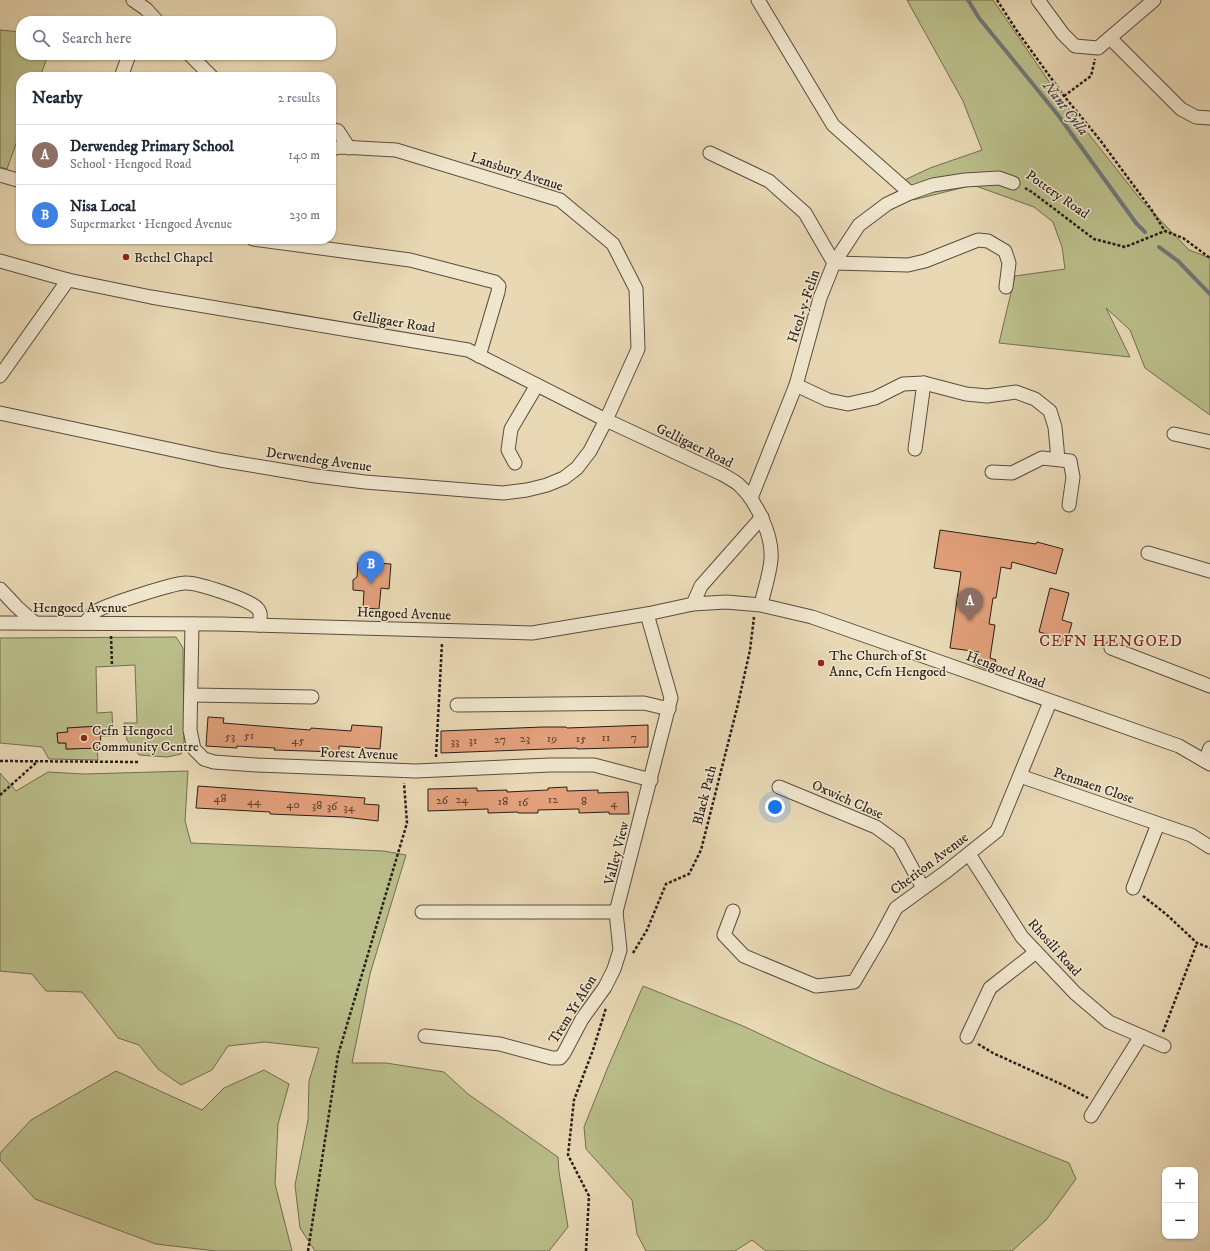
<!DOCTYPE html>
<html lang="en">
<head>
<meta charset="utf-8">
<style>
	:root { --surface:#fff; --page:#f2f2f3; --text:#1f2937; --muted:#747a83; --line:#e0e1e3; --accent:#8f2418 }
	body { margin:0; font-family:"IM FELL DW Pica",serif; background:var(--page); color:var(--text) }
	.controls { position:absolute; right:12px; bottom:12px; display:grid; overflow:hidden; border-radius:8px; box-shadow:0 1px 3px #0004 }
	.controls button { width:36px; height:36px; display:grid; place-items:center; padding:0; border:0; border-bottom:1px solid var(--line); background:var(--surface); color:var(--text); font:20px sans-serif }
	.you { position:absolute; left:775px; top:807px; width:14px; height:14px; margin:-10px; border:3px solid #fff; border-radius:50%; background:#1a73e8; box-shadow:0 0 0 6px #1a73e833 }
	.badge { display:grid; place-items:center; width:26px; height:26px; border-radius:50%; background:var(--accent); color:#fff; font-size:13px; font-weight:700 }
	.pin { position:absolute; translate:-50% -33px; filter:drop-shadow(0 1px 2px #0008) }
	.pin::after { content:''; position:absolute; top:21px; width:14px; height:12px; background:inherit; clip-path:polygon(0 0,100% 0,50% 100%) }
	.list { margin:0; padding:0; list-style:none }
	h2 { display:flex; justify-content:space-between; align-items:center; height:52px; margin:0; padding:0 16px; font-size:17px }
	h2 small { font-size:13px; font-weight:400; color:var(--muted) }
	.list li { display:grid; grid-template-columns:26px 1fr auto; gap:12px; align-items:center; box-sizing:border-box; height:60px; padding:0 16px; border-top:1px solid var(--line) }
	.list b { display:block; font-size:15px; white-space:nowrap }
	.list p { margin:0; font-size:13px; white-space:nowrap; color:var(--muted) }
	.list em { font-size:13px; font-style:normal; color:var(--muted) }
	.icon { flex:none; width:22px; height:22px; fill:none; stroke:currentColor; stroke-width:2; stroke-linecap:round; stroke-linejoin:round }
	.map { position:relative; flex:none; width:1210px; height:1251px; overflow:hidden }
	.search { position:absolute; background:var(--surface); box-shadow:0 1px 3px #0004; left:16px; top:16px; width:320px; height:44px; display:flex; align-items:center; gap:10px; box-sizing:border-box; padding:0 14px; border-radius:16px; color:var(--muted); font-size:15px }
	.panel { position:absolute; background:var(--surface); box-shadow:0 1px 3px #0004; left:16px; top:72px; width:320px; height:172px; border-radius:16px }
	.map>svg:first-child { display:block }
	.green { fill:#babe8a; stroke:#726e51 }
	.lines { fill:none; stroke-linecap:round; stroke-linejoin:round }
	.stream { stroke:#6f7979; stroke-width:4 }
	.building { fill:#e2a07b; stroke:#291e18 }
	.minor-casing { stroke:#594c3f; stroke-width:15 }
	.path { stroke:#291e18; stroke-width:2.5; stroke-dasharray:3 2; stroke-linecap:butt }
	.minor { stroke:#f0e6ce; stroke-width:13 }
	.poi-dot { fill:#8f2418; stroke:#f0e6ce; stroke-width:1.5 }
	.labels { text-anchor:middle; stroke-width:3; stroke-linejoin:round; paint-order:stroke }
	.number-label { font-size:12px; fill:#573e31 }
	.street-label { font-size:14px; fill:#291e18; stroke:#f0e6ce }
	.poi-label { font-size:14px; fill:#291e18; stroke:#f0e6ce; text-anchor:start }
	.water-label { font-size:15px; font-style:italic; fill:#4c4c48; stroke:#f0e6ce }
	.quarter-label { font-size:16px; letter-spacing:1px; fill:#7a1f14; stroke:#f0e6ce }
</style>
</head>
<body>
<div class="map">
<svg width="1210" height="1251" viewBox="0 0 1210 1251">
	<rect width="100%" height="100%" fill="#e8d8b4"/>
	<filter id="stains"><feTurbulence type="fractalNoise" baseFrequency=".005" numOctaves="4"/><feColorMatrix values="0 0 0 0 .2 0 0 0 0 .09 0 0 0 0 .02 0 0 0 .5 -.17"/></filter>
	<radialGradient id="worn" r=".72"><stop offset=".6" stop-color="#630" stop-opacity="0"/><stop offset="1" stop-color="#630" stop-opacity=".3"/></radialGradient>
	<g class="green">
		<path d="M907 0H993L1061 99 1141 200 1189 250 1210 258V415L1145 368 1130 330 1106 308 1130 357 999 343 1015 276 1065 269 1062 247 1053 222 1034 207 973 185 913 200 894 185 930 168 982 150 963 101Z"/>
		<path d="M0 30 21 32V55H48L40 77H21V130L7 169 0 167Z"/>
		<path d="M176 637 183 648 184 746 181 754 167 757 139 755 127 740 124 723H137L135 665 96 667 97 713 112 712 113 736H100V726L68 728V732L57 733 58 743H66V749L97 748 98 760 49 759 42 747 0 743V638Z"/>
		<path d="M188 771 185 821 191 843 384 851 406 855 370 974 352 1063H386L444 1072 468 1094 558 1157 559 1172 568 1227 549 1251H315L300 1228 295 1185 308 1120 309 1081 319 1048 265 1042 228 1046 212 1070 181 1085 158 1069 139 1045 118 1038 82 992 46 991 32 974 0 971V773L16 791 48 772 84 774Z"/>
		<path d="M643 986 743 1026 818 1061 885 1090 1069 1163 1076 1179 1046 1220 1012 1251H766L752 1240 735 1251H646L637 1234 632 1200 586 1149 584 1127 608 1067Z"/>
		<path d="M264 1070 289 1084 278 1124 275 1184 292 1251H216L156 1244 35 1199 0 1160V1153L31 1120 116 1071 202 1110 224 1088Z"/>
	</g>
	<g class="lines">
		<g class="stream">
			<path d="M968 0 979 18 1058 115 1136 223 1145 232"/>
			<path d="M1159 247 1178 261 1210 294"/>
		</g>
	</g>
	<g class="building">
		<path d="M940 530 1036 544 1037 542 1063 549 1056 574 1012 562 1011 569 1001 567 996 598H993L989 624 995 625 990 658 996 660 991 671 974 664 979 652 950 648 961 572 934 568Z"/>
		<path d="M358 562 391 564 389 589 381 588 379 609 363 608 364 591 353 590V580L357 577Z"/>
		<path d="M1050 588 1069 593 1062 620 1072 623 1065 646 1053 643 1055 636 1039 632Z"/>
		<path d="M208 717 224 718 223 723 310 730 311 728 351 731 352 725 382 727 380 749 339 746V752L274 750 275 748 237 746V748L206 746Z"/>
		<path d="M648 725V747L577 749V748L548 749 441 753V731L543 727H566L567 728Z"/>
		<path d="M100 726 101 748 66 749V743H58L57 733 68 732 67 728Z"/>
		<path d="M198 786 365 798 364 804 379 805 378 821 344 817 270 814V812L196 808Z"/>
		<path d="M567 787V791L598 790V793L628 792 629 814H609V812L579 813V809L538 810V813H518V812L488 813V809L428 811V789L477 788V791L507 790V792L548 790V788Z"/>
	</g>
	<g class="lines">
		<defs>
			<g id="minor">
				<path d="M133 0 146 9 157 21"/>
				<path d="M758 0 833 125 910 193"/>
				<path d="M1038 0 1063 34 1075 46 1098 48 1154 0"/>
				<path d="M1110 38 1181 109 1196 117 1210 118"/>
				<path d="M190 55 212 77"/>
				<path d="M121 77 129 55"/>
				<path d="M331 129 338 131 349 148"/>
				<path d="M710 153 769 181 805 213 834 263 820 298 796 385 751 498"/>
				<path d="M0 175 21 181"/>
				<path d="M253 239 410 260 495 282 499 286 498 292 479 356"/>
				<path d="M0 261 68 280 151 297 468 350 606 420 722 474C727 477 733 480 738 484 756 500 773 535 771 559 770 574 764 590 761 605"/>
				<path d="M834 263 908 265 925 261 978 240 988 241 1005 251 1009 263 1006 287"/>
				<path d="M834 263 859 225 887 204 910 193 933 185 965 180 999 178 1013 183"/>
				<path d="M0 376 68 280"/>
				<path d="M796 385 828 400 848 404 875 398 903 384 924 383 966 394 987 396 1016 392 1035 399 1050 411 1055 427 1058 459"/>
				<path d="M0 413 220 460 316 476 365 482 503 493 527 490 547 485 564 478 577 468 590 451 606 420 638 349 636 289 613 244 560 200 396 150 341 147 331 149"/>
				<path d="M1174 434 1210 442"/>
				<path d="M915 449 924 383"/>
				<path d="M515 463 508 450 511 429 537 385"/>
				<path d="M992 472 1012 473 1042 458 1070 461 1073 477 1069 505"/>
				<path d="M1148 553 1210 571"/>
				<path d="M0 589 17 607 35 623"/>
				<path d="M693 604 726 602 761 605 812 617 1179 746 1210 764"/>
				<path d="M0 623 220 624 532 633 647 614 693 604 701 586 762 517"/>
				<path d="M85 623C88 620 91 614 95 612 104 605 175 583 185 583 197 582 250 600 257 608 262 613 260 618 259 625"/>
				<path d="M192 624 190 730 194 749 204 759 214 762 257 765 416 771 550 765H594L651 780"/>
				<path d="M1111 648 1210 686"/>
				<path d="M191 695 312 697"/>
				<path d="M457 705 644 703 669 709"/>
				<path d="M1205 761 1210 748"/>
				<path d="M1020 776 1191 835 1210 847"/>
				<path d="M779 787 876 827 899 844 923 888"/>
				<path d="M969 854 1022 937 1075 993 1109 1022 1164 1046"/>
				<path d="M1133 888 1158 824"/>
				<path d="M733 911 724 935 744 956 816 986 854 982 880 938 896 908 947 871 997 831 1050 702"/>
				<path d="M422 912H616L671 698 647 614"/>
				<path d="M425 1036 500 1044 552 1058H560L564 1053 582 1019 605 987 614 969 620 950 616 912"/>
				<path d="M967 1037 990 988 1036 952"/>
				<path d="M1091 1116 1141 1036"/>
			</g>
		</defs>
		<use href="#minor" class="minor-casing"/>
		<g class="path">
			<path d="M997 0 1017 31 1064 96 1100 140 1151 209 1165 231"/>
			<path d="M1064 96 1091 76 1095 59"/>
			<path d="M1025 188 1032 192 1094 239 1125 247 1165 231 1183 238 1210 258"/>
			<path d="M111 636 112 666"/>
			<path d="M436 757 442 643"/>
			<path d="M0 761 138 762"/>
			<path d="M0 795 38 761"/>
			<path d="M1143 896 1166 914 1197 943 1210 948"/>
			<path d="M633 953 647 930 666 884 689 874 701 850 738 704 750 650 754 617"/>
			<path d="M1163 1032 1197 943"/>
			<path d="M978 1044 993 1053 1063 1085 1088 1098"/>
			<path d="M308 1251 338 1055 407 823 404 783"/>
			<path d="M586 1251 589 1196 568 1155 574 1100 593 1050 606 1008"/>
		</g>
		<use href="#minor" class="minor"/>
	</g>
	<g class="poi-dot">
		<circle cx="126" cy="257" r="4"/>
		<circle cx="821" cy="663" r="4"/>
		<circle cx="84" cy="738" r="4"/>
	</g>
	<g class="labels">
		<g class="number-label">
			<text x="249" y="739">51</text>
			<text x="230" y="740">53</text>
			<text x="606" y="741">11</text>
			<text x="634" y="741">7</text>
			<text x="525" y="742">23</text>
			<text x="552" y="742">19</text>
			<text x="581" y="742">15</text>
			<text x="500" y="743">27</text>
			<text x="298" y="744">45</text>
			<text x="473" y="744">31</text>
			<text x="455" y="745">33</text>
			<text x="220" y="802">48</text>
			<text x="462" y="803">24</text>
			<text x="553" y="803">12</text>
			<text x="442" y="804">26</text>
			<text x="254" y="805">44</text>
			<text x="503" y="805">18</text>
			<text x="584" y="805">8</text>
			<text x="523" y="806">16</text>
			<text x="614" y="807">4</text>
			<text x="293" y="808">40</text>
			<text x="317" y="809">38</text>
			<text x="332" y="810">36</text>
			<text x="349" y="811">34</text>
		</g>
		<g class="street-label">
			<text transform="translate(517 171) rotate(18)" y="5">Lansbury Avenue</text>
			<text transform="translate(1058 194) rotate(35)" y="5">Pottery Road</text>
			<text transform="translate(803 306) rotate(-72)" y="5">Heol-y-Felin</text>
			<text transform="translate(394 321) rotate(9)" y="5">Gelligaer Road</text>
			<text transform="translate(695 445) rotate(26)" y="5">Gelligaer Road</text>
			<text transform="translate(319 459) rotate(8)" y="5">Derwendeg Avenue</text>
			<text x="80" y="612">Hengoed Avenue</text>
			<text transform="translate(404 613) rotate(2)" y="5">Hengoed Avenue</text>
			<text transform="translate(1006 669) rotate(20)" y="5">Hengoed Road</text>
			<text transform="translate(359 753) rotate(2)" y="5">Forest Avenue</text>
			<text transform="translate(1094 785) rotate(19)" y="5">Penmaen Close</text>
			<text transform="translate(704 795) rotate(-76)" y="5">Black Path</text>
			<text transform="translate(848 799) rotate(24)" y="5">Oxwich Close</text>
			<text transform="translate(616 853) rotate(-76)" y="5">Valley View</text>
			<text transform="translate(929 863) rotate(-37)" y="5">Cheriton Avenue</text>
			<text transform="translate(1055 947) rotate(48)" y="5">Rhosili Road</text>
			<text transform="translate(572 1009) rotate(-58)" y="5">Trem Yr Afon</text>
		</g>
		<g class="poi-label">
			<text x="134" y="262">Bethel Chapel</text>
			<text x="829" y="660">The Church of St<tspan x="829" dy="16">Anne, Cefn Hengoed</tspan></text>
			<text x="92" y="735">Cefn Hengoed<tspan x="92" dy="16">Community Centre</tspan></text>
		</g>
		<g class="water-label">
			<text transform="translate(1066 108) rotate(52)" y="5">Nant Cylla</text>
		</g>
		<g class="quarter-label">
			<text x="1111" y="646">CEFN HENGOED</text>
		</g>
	</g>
	<rect width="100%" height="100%" filter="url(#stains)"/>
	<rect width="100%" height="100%" fill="url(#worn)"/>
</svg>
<div class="controls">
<button>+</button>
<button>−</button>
</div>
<div class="you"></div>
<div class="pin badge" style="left:970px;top:621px;background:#8d6e63">A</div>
<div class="pin badge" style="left:371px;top:584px;background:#3f7fe0">B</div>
<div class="search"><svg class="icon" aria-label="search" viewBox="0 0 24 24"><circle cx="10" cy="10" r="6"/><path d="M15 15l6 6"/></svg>Search here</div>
<section class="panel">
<h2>Nearby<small>2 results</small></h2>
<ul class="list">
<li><span class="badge" style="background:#8d6e63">A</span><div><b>Derwendeg Primary School</b><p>School · Hengoed Road</p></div><em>140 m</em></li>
<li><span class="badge" style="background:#3f7fe0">B</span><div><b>Nisa Local</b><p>Supermarket · Hengoed Avenue</p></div><em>230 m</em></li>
</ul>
</section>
</div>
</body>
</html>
